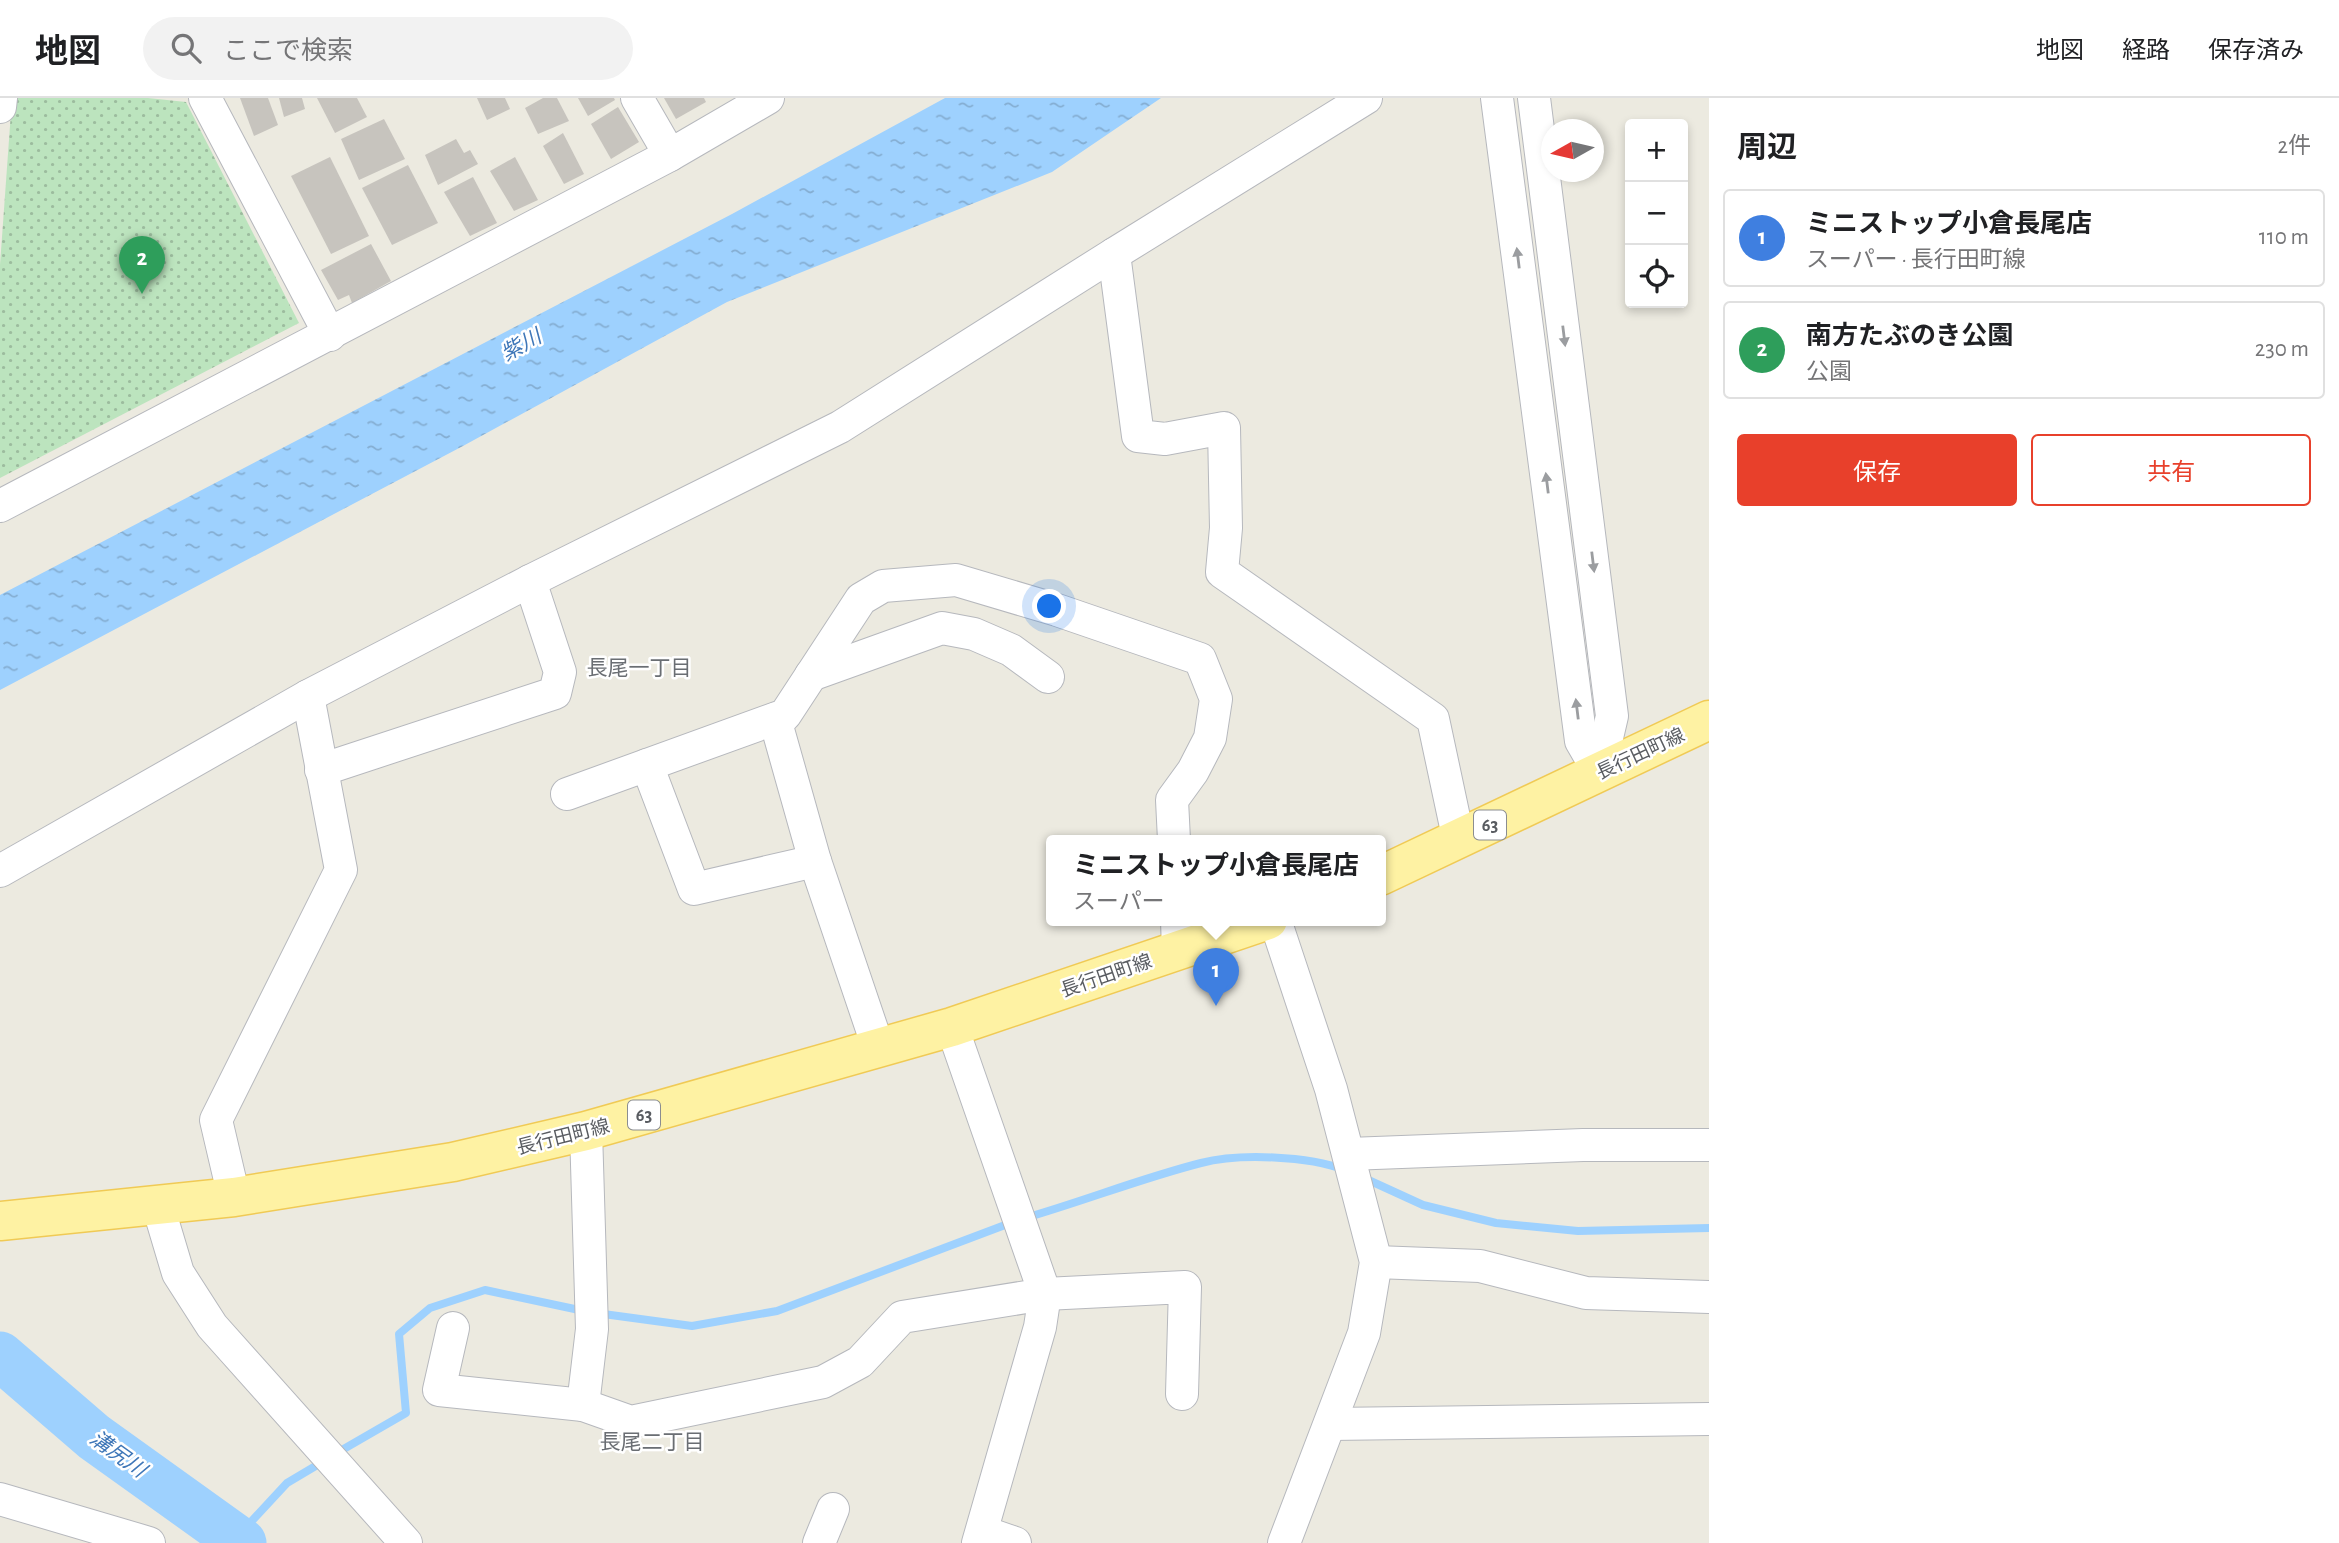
<!DOCTYPE html>
<html lang="ja">
<head>
<meta charset="utf-8">
<style>
	:root { --surface:#fff; --page:#f2f2f2; --text:#202124; --muted:#757577; --line:#e0e0e0; --accent:#e8402b }
	body { margin:0; font-family:"Alegreya Sans","Noto Sans JP",sans-serif; background:var(--page); color:var(--text) }
	.controls { position:absolute; right:21px; top:21px; display:grid; overflow:hidden; border-radius:7px; box-shadow:0 4px 10px #0003 }
	.controls button { width:63px; height:63px; display:grid; place-items:center; padding:0; border:0; border-bottom:2px solid var(--line); background:var(--surface); color:var(--text); font:35px sans-serif }
	.compass { position:absolute; left:1541px; top:21px; width:63px; height:63px; border-radius:50%; background:var(--surface); box-shadow:0 4px 10px #0003; rotate:262deg }
	.you { position:absolute; left:1050px; top:509px; width:24px; height:24px; margin:-18px; border:5px solid #fff; border-radius:50%; background:#1a73e8; box-shadow:0 0 0 10px #1a73e833 }
	.badge { display:grid; place-items:center; width:46px; height:46px; border-radius:50%; background:var(--accent); color:#fff; font-size:23px; font-weight:700 }
	.pin { position:absolute; translate:-50% -58px; filter:drop-shadow(0 2px 4px #0008) }
	.pin::after { content:''; position:absolute; top:37px; width:24px; height:21px; background:inherit; clip-path:polygon(0 0,100% 0,50% 100%) }
	.popup { position:absolute; left:1046px; top:737px; width:340px; height:91px; box-sizing:border-box; display:grid; place-content:center; border-radius:7px; background:var(--surface); filter:drop-shadow(0 2px 5px #0005); font-size:23px; white-space:nowrap; color:var(--muted) }
	.popup b { font-size:26px; color:var(--text) }
	.popup::after { content:''; position:absolute; left:50%; top:100%; margin-left:-14px; border:14px solid transparent; border-top-color:var(--surface) }
	.list { margin:0; padding:0; list-style:none }
	h2 { display:flex; justify-content:space-between; align-items:center; height:91px; margin:0; padding:0 28px; font-size:30px }
	h2 small { font-size:23px; font-weight:400; color:var(--muted) }
	.list li { display:grid; grid-template-columns:46px 1fr auto; gap:21px; align-items:center; box-sizing:border-box; height:98px; margin:0 14px 14px; padding:0 14px; border:2px solid var(--line); border-radius:7px }
	.list b { display:block; font-size:26px; white-space:nowrap }
	.list p { margin:0; font-size:23px; white-space:nowrap; color:var(--muted) }
	.list em { font-size:23px; font-style:normal; color:var(--muted) }
	.actions { display:flex; gap:14px; padding:21px 28px }
	.actions a { flex:1; padding:16px 0; border:2px solid var(--accent); border-radius:7px; text-align:center; font-size:24px; color:var(--accent) }
	.actions .main { background:var(--accent); color:#fff }
	.icon { flex:none; width:38px; height:38px; fill:none; stroke:currentColor; stroke-width:2; stroke-linecap:round; stroke-linejoin:round }
	.map { position:relative; flex:none; width:1709px; height:1445px; overflow:hidden }
	header { display:flex; align-items:center; gap:42px; box-sizing:border-box; height:98px; padding:0 35px; background:var(--surface); border-bottom:2px solid var(--line) }
	header strong { font-size:33px }
	nav { display:flex; gap:38px; margin-inline-start:auto; font-size:24px }
	.search { width:490px; height:63px; background:var(--page); display:flex; align-items:center; gap:18px; box-sizing:border-box; padding:0 24px; border-radius:38px; color:var(--muted); font-size:26px }
	main { display:flex }
	aside { flex:1; background:var(--surface) }
	.map>svg:first-child { display:block }
	.park { fill:url(#park-dots) }
	.water { fill:url(#water-ripples) }
	.lines { fill:none; stroke-linecap:round; stroke-linejoin:round }
	.stream { stroke:#9ed1fe; stroke-width:8 }
	.river { stroke:#9ed1fe; stroke-width:49 }
	.building { fill:#c7c4be }
	.minor-casing { stroke:#b6b8bd; stroke-width:34 }
	.major-casing { stroke:#f0ca55; stroke-width:41 }
	.minor { stroke:#fff; stroke-width:32 }
	.major { stroke:#fef2a3; stroke-width:38 }
	.oneway { fill:#9b9da0 }
	.labels { text-anchor:middle; stroke-width:5; stroke-linejoin:round; paint-order:stroke }
	.shield { fill:#fff; stroke:#8b8d90; stroke-width:2 }
	.shield-label { font-size:18px; font-weight:bold; fill:#595c61 }
	.street-label { font-size:19px; fill:#595c61; stroke:#fff }
	.water-label { font-size:21px; font-style:italic; fill:#3f77b8; stroke:#fff }
	.neighbourhood-label { font-size:21px; fill:#6a6e73; stroke:#fff }
</style>
</head>
<body>
<header>
<strong>地図</strong>
<div class="search"><svg class="icon" aria-label="search" viewBox="0 0 24 24"><circle cx="10" cy="10" r="6"/><path d="M15 15l6 6"/></svg>ここで検索</div>
<nav><a>地図</a><a>経路</a><a>保存済み</a></nav>
</header>
<main>
<div class="map">
<svg width="1709" height="1445" viewBox="0 0 1709 1445">
	<defs>
		<pattern id="park-dots" width="8" height="8" patternUnits="userSpaceOnUse" patternTransform="scale(1.75)"><rect width="8" height="8" fill="#bce4be"/><path d="M2 2h.1M6 6h.1" fill="none" stroke="#9cbc9e" stroke-width="1.8" stroke-linecap="round"/></pattern>
		<pattern id="water-ripples" width="26" height="14" patternUnits="userSpaceOnUse" patternTransform="scale(1.75)"><rect width="26" height="14" fill="#9ed1fe"/><path d="M2 4q2-2 4 0t4 0M15 11q2-2 4 0t4 0" fill="none" stroke="#84add1"/></pattern>
	</defs>
	<rect width="100%" height="100%" fill="#eceae0"/>
	<path class="park" d="M12 0H148L186 4 299 225 0 380V167Z"/>
	<path class="water" d="M945 0H1161L1052 74 727 204 463 348 0 592V497L732 116Z"/>
	<g class="lines">
		<g class="stream">
			<path d="M1364 1080 1423 1107 1496 1125 1578 1133 1709 1130"/>
			<path d="M1025 1120C1084 1103 1142 1080 1201 1065 1239 1055 1309 1058 1345 1072"/>
			<path d="M596 1215 692 1228 777 1213 1013 1124"/>
			<path d="M335 1356 406 1315 399 1236 430 1210 485 1192 584 1213"/>
			<path d="M236 1440 287 1385 324 1363"/>
		</g>
		<path class="river" d="M0 1258 94 1339 242 1445"/>
	</g>
	<g class="building">
		<path d="M240 0H268L278 27 254 38Z"/>
		<path d="M279 0H302L305 11 284 19Z"/>
		<path d="M317 0H357L367 19 335 35Z"/>
		<path d="M477 0H505L510 11 487 22Z"/>
		<path d="M543 0H557L569 23 538 36 525 10Z"/>
		<path d="M578 0H614L615 2 588 18Z"/>
		<path d="M664 0H704L706 4 676 21Z"/>
		<path d="M618 9 639 44 611 61 591 26Z"/>
		<path d="M384 21 405 61 359 82 341 41Z"/>
		<path d="M563 35 584 76 564 86 543 48Z"/>
		<path d="M456 41 464 55 470 52 478 66 438 87 425 57Z"/>
		<path d="M330 59 369 138 331 156 291 78Z"/>
		<path d="M515 59 538 102 514 113 490 73Z"/>
		<path d="M408 67 438 125 392 147 362 90Z"/>
		<path d="M473 79 497 125 470 138 444 94Z"/>
		<path d="M371 146 391 183 352 205 349 197 338 202 321 172Z"/>
	</g>
	<g class="lines">
		<defs>
			<g id="minor">
				<path d="M205 0 330 237"/>
				<path d="M637 0 670 57"/>
				<path d="M1366 0 1114 156 1138 338 1165 341 1224 330 1226 430 1222 474 1433 621 1459 743"/>
				<path d="M1497 0 1581 643 1599 674"/>
				<path d="M1534 0 1612 618 1599 674"/>
				<path d="M0 9 1 0"/>
				<path d="M0 408 670 57 768 0"/>
				<path d="M811 577 942 530 974 536 1011 552 1048 579"/>
				<path d="M647 667 694 791 815 763 775 621"/>
				<path d="M321 672 555 595 560 574 530 483"/>
				<path d="M567 696 785 617 861 501 883 488 956 482 1057 512 1200 561 1216 601 1210 640 1193 673 1172 702 1174 742"/>
				<path d="M815 763 878 949"/>
				<path d="M0 773 308 598 530 483 840 329 1114 156"/>
				<path d="M1177 822 1178 853"/>
				<path d="M1275 822 1331 991 1376 1164 1364 1235 1284 1445"/>
				<path d="M952 929 1045 1196 1040 1229 978 1445"/>
				<path d="M1349 1056 1583 1047H1709"/>
				<path d="M234 1099 216 1022 341 772 308 598"/>
				<path d="M158 1108 178 1175 212 1228 406 1445"/>
				<path d="M1376 1164 1480 1168 1586 1195 1709 1199"/>
				<path d="M453 1230 439 1292 583 1307 592 1231 586 1033"/>
				<path d="M583 1307 631 1324 823 1284 860 1264 902 1219 1045 1196 1185 1189 1182 1296"/>
				<path d="M1330 1326 1709 1321"/>
				<path d="M0 1401 149 1445"/>
				<path d="M983 1434 1015 1445"/>
				<path d="M819 1445 833 1411"/>
			</g>
			<g id="major">
				<path d="M1380 778 1709 622"/>
				<path d="M0 1123 234 1099 453 1064 586 1033 952 929 1268 822"/>
			</g>
		</defs>
		<use href="#minor" class="minor-casing"/>
		<use href="#major" class="major-casing"/>
		<use href="#minor" class="minor"/>
		<use href="#major" class="major"/>
	</g>
	<defs><path id="oneway-solid" d="M-6-.8H1V-3.2L6.5 0L1 3.2V.8H-6Z" transform="scale(1.75)"/></defs>
	<g class="oneway">
		<use href="#oneway-solid" transform="translate(1518 160) rotate(-97)"/>
		<use href="#oneway-solid" transform="translate(1564 238) rotate(83)"/>
		<use href="#oneway-solid" transform="translate(1547 385) rotate(-97)"/>
		<use href="#oneway-solid" transform="translate(1593 464) rotate(83)"/>
		<use href="#oneway-solid" transform="translate(1577 611) rotate(-97)"/>
	</g>
	<g class="labels">
		<g class="shield">
			<rect x="1474" y="712.5" width="32" height="29" rx="5"/>
			<rect x="628" y="1002.5" width="32" height="29" rx="5"/>
		</g>
		<g class="shield-label">
			<text x="1490" y="733">63</text>
			<text x="644" y="1023">63</text>
		</g>
		<g class="street-label">
			<text transform="translate(1640 655) rotate(-25)" y="7">長行田町線</text>
			<text transform="translate(1106 877) rotate(-19)" y="7">長行田町線</text>
			<text transform="translate(563 1038) rotate(-14)" y="7">長行田町線</text>
		</g>
		<g class="water-label">
			<text transform="translate(521 247) rotate(-29)" y="7">紫川</text>
			<text transform="translate(118 1356) rotate(36)" y="7">溝尻川</text>
		</g>
		<g class="neighbourhood-label">
			<text x="639" y="577">長尾一丁目</text>
			<text x="652" y="1351">長尾二丁目</text>
		</g>
	</g>
</svg>
<div class="controls">
<button>+</button>
<button>−</button>
<button><svg class="icon" aria-label="locate" viewBox="0 0 24 24"><circle cx="12" cy="12" r="6"/><path d="M12 2v4M12 18v4M2 12h4M18 12h4"/></svg></button>
</div>
<svg class="compass" viewBox="-18 -18 36 36"><path d="M0-13l5 13h-10z" fill="#e53935"/><path d="M0 13l5-13h-10z" fill="#757577"/></svg>
<div class="you"></div>
<div class="pin badge" style="left:1216px;top:908px;background:#3f7fe0">1</div>
<div class="popup"><b>ミニストップ小倉長尾店</b>スーパー</div>
<div class="pin badge" style="left:142px;top:196px;background:#2e9e5b">2</div>
</div>
<aside>
<h2>周辺<small>2件</small></h2>
<ul class="list">
<li><span class="badge" style="background:#3f7fe0">1</span><div><b>ミニストップ小倉長尾店</b><p>スーパー · 長行田町線</p></div><em>110 m</em></li>
<li><span class="badge" style="background:#2e9e5b">2</span><div><b>南方たぶのき公園</b><p>公園</p></div><em>230 m</em></li>
</ul>
<div class="actions"><a class="main">保存</a><a>共有</a></div>
</aside>
</main>
</body>
</html>
